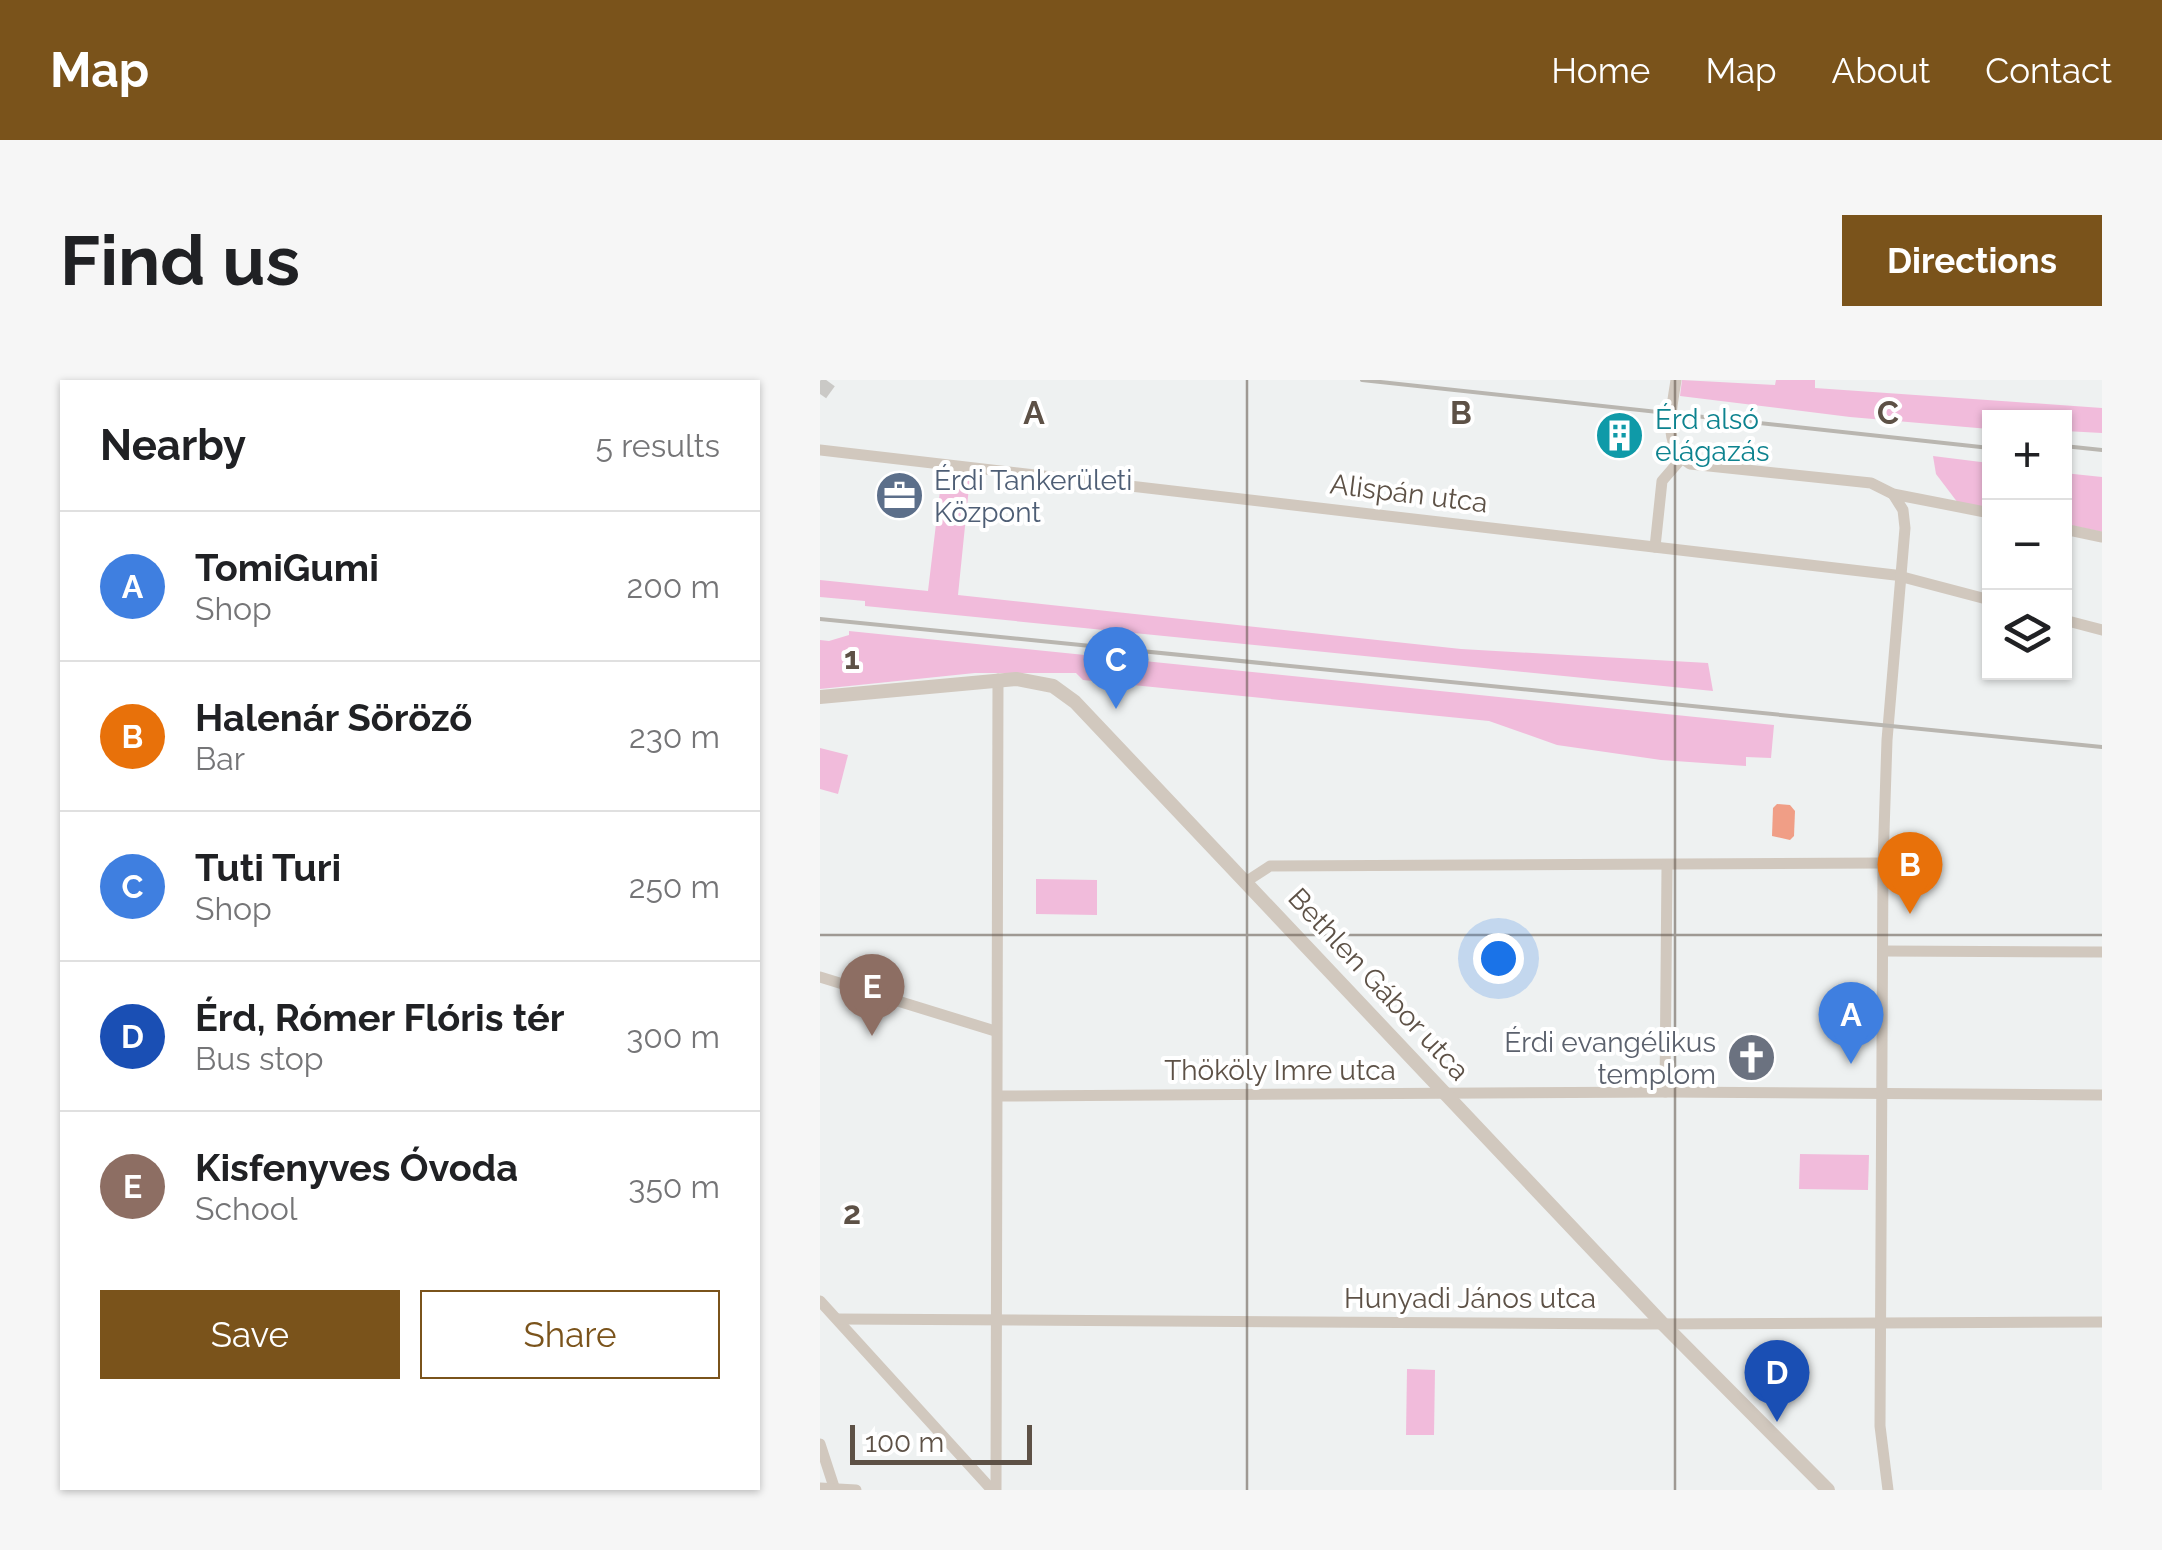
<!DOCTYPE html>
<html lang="en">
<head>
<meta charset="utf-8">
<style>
	:root { --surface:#fff; --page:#f6f6f6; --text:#202124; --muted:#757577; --line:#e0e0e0; --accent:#7a531b }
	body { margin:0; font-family:Raleway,sans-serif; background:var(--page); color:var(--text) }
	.controls { position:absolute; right:30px; top:30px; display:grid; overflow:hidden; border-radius:0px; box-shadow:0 2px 8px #0004 }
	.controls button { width:90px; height:90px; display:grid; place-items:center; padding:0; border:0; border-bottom:2px solid var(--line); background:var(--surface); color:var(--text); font:50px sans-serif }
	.scale { position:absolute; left:30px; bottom:25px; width:182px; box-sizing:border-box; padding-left:10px; border:5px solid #5d5146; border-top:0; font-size:28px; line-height:35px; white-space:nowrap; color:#5d5146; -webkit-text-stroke:8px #fff; paint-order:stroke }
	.you { position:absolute; left:678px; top:578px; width:35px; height:35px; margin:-25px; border:8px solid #fff; border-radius:50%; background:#1a73e8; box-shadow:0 0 0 15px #1a73e833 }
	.badge { display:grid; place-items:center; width:65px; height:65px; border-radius:50%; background:var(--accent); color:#fff; font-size:32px; font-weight:700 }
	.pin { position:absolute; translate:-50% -82px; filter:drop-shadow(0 2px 5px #0008) }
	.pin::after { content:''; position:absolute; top:52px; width:35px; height:30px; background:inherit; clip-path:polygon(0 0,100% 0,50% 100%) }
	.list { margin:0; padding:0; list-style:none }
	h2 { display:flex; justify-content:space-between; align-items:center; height:130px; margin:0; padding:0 40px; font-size:42px }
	h2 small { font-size:32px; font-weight:400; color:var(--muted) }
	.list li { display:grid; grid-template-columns:65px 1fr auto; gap:30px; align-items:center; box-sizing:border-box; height:150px; padding:0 40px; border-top:2px solid var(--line) }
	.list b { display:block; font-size:38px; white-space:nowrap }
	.list p { margin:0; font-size:32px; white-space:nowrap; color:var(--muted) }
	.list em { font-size:32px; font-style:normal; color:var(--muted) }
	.actions { display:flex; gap:20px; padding:30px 40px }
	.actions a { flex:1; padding:22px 0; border:2px solid var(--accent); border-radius:0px; text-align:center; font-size:35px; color:var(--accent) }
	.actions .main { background:var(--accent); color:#fff }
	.icon { flex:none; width:55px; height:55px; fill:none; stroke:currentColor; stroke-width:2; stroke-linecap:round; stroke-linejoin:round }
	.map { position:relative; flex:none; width:1282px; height:1110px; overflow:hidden; border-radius:0px }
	header { display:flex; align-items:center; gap:60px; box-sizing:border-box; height:140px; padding:0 50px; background:var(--accent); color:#fff }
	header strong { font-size:48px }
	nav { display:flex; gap:55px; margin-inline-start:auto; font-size:35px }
	.intro { display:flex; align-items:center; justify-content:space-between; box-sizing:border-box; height:240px; padding:0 60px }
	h1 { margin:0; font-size:70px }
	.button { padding:25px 45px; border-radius:0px; background:var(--accent); color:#fff; font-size:35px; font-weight:700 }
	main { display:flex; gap:60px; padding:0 60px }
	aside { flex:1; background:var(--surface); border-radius:0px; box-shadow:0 2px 8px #0004 }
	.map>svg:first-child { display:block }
	.green { fill:#f1bbdb }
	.water { fill:#f09e86 }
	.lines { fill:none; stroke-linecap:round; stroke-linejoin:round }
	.secondary-tunnel { stroke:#cac9c6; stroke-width:15; stroke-dasharray:15 8; stroke-linecap:butt }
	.minor { stroke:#d1c8be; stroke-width:11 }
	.tertiary { stroke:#d1c8be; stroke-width:14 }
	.rail { stroke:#b9b6b0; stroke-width:4 }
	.grid { fill:none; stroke:#5d5146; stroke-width:2.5; stroke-opacity:0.55 }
	.labels { text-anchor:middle; stroke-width:8; stroke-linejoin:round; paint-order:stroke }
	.culture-label { font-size:28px; fill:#0d838f; stroke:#fff; text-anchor:start }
	.service-label { font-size:28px; fill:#4e5e75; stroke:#fff; text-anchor:start }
	.street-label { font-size:28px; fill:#5d5146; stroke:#fff }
	.worship-label { font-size:28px; fill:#5b616d; stroke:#fff; text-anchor:end }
	.grid-label { font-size:32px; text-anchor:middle; font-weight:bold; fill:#5d5146; stroke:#fff; stroke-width:8; stroke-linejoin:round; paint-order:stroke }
</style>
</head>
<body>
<header>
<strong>Map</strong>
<nav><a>Home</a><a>Map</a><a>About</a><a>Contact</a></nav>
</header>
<div class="intro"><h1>Find us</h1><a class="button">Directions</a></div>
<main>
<aside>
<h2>Nearby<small>5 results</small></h2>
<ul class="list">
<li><span class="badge" style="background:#3f7fe0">A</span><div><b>TomiGumi</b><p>Shop</p></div><em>200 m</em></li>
<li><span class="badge" style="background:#e8710a">B</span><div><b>Halenár Söröző</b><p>Bar</p></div><em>230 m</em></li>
<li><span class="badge" style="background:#3f7fe0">C</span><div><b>Tuti Turi</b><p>Shop</p></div><em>250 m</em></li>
<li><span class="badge" style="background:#1a4fb4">D</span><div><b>Érd, Rómer Flóris tér</b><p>Bus stop</p></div><em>300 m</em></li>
<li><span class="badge" style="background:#8d6e63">E</span><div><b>Kisfenyves Óvoda</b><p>School</p></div><em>350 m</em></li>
</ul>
<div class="actions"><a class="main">Save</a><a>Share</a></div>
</aside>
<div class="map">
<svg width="1282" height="1110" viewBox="0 0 1282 1110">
	<rect width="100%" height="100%" fill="#eef1f1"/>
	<g class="green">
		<path d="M862 0 955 5 956 0H995V8L1282 28V53L1245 51 1244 38H1170L1169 49 1030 37 860 16Z"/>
		<path d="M1113 76 1169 83V129L1138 123 1116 94Z"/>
		<path d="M1244 93 1282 97V152L1245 144Z"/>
		<path d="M122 94 150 97 138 215 641 269 888 283 893 311 45 226V221L0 217V200L108 211Z"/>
		<path d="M29 251 954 345 951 378 926 377V386L841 380 737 365 669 341 263 300 256 293H155L0 309V260L9 261 29 255Z"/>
		<path d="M0 368 28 375 18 414 0 409Z"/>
		<path d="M216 499 277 500V535L216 534Z"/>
		<path d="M980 774 1049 775 1048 810 979 809Z"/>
		<path d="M587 989 615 990 614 1055H586Z"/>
	</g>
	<path class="water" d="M957 424 970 425 975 431 974 456 970 460 952 456 953 428Z"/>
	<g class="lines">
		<path class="secondary-tunnel" d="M0 14 10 0"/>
		<g class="minor">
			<path d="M856 0C852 29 841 65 870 84L1051 103 1073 114 1170 133"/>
			<path d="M0 70 1075 195 1170 220"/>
			<path d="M1244 149 1282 157"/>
			<path d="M835 167 842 101 862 78"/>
			<path d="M1244 240 1282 250"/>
			<path d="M427 501 450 486 1063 483"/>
			<path d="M1063 571 1282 572"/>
			<path d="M0 597 175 651"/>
			<path d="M845 712 847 486"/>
			<path d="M178 716 845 712 1282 715"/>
			<path d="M0 921 172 1110"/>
			<path d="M18 939 820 944 1282 942"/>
			<path d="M0 1064 15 1110"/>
			<path d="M0 1108 36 1110"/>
			<path d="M176 1110 178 299"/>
			<path d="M1068 1110 1060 1046 1063 483 1067 360 1085 148 1083 130 1073 114"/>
		</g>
		<path class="tertiary" d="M0 317 196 299 233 306 255 322 843 944 1008 1110"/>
		<g class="rail">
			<path d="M542 0 1170 68"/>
			<path d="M1244 66 1282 70"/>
			<path d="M0 239 1282 367"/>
		</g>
	</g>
	<path class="grid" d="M427 0V1110M855 0V1110M0 555H1282"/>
	<defs>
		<symbol id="building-disc" viewBox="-11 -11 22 22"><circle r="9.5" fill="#0f9aa8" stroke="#fff"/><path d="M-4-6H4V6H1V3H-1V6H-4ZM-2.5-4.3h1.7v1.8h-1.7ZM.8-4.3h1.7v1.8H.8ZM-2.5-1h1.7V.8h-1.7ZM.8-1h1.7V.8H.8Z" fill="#fff"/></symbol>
		<symbol id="office-disc" viewBox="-11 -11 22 22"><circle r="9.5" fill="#5c6f8a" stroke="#fff"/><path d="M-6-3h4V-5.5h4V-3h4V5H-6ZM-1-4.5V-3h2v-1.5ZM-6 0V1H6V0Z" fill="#fff"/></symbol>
		<symbol id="church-disc" viewBox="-11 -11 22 22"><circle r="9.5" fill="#6b7280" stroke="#fff"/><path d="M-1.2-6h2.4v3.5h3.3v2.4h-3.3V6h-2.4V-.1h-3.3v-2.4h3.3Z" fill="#fff"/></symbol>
	</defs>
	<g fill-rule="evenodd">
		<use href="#building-disc" x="772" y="28" width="55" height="55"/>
		<use href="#office-disc" x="52" y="88" width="55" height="55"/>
		<use href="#church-disc" x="904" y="650" width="55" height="55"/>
	</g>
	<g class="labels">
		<g class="culture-label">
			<text x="835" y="49">Érd alsó<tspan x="835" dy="32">elágazás</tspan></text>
		</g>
		<g class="service-label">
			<text x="114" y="110">Érdi Tankerületi<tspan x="114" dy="32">Központ</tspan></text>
		</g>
		<g class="street-label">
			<text transform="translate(589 113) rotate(7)" y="10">Alispán utca</text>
			<text transform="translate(559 604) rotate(47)" y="10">Bethlen Gábor utca</text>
			<text x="460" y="700">Thököly Imre utca</text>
			<text x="650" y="928">Hunyadi János utca</text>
		</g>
		<g class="worship-label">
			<text x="896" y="672">Érdi evangélikus<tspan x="896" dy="32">templom</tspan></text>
		</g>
	</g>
	<g class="grid-label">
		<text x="214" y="44">A</text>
		<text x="641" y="44">B</text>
		<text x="1068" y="44">C</text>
		<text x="32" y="289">1</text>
		<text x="32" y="844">2</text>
	</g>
</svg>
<div class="controls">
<button>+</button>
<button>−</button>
<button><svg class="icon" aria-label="layers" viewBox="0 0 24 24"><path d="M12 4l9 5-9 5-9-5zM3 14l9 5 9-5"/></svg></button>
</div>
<div class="scale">100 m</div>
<div class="you"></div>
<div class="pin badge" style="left:1031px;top:684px;background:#3f7fe0">A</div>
<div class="pin badge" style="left:1090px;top:534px;background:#e8710a">B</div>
<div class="pin badge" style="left:296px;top:329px;background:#3f7fe0">C</div>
<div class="pin badge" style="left:957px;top:1042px;background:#1a4fb4">D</div>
<div class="pin badge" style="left:52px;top:656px;background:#8d6e63">E</div>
</div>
</main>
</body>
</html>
